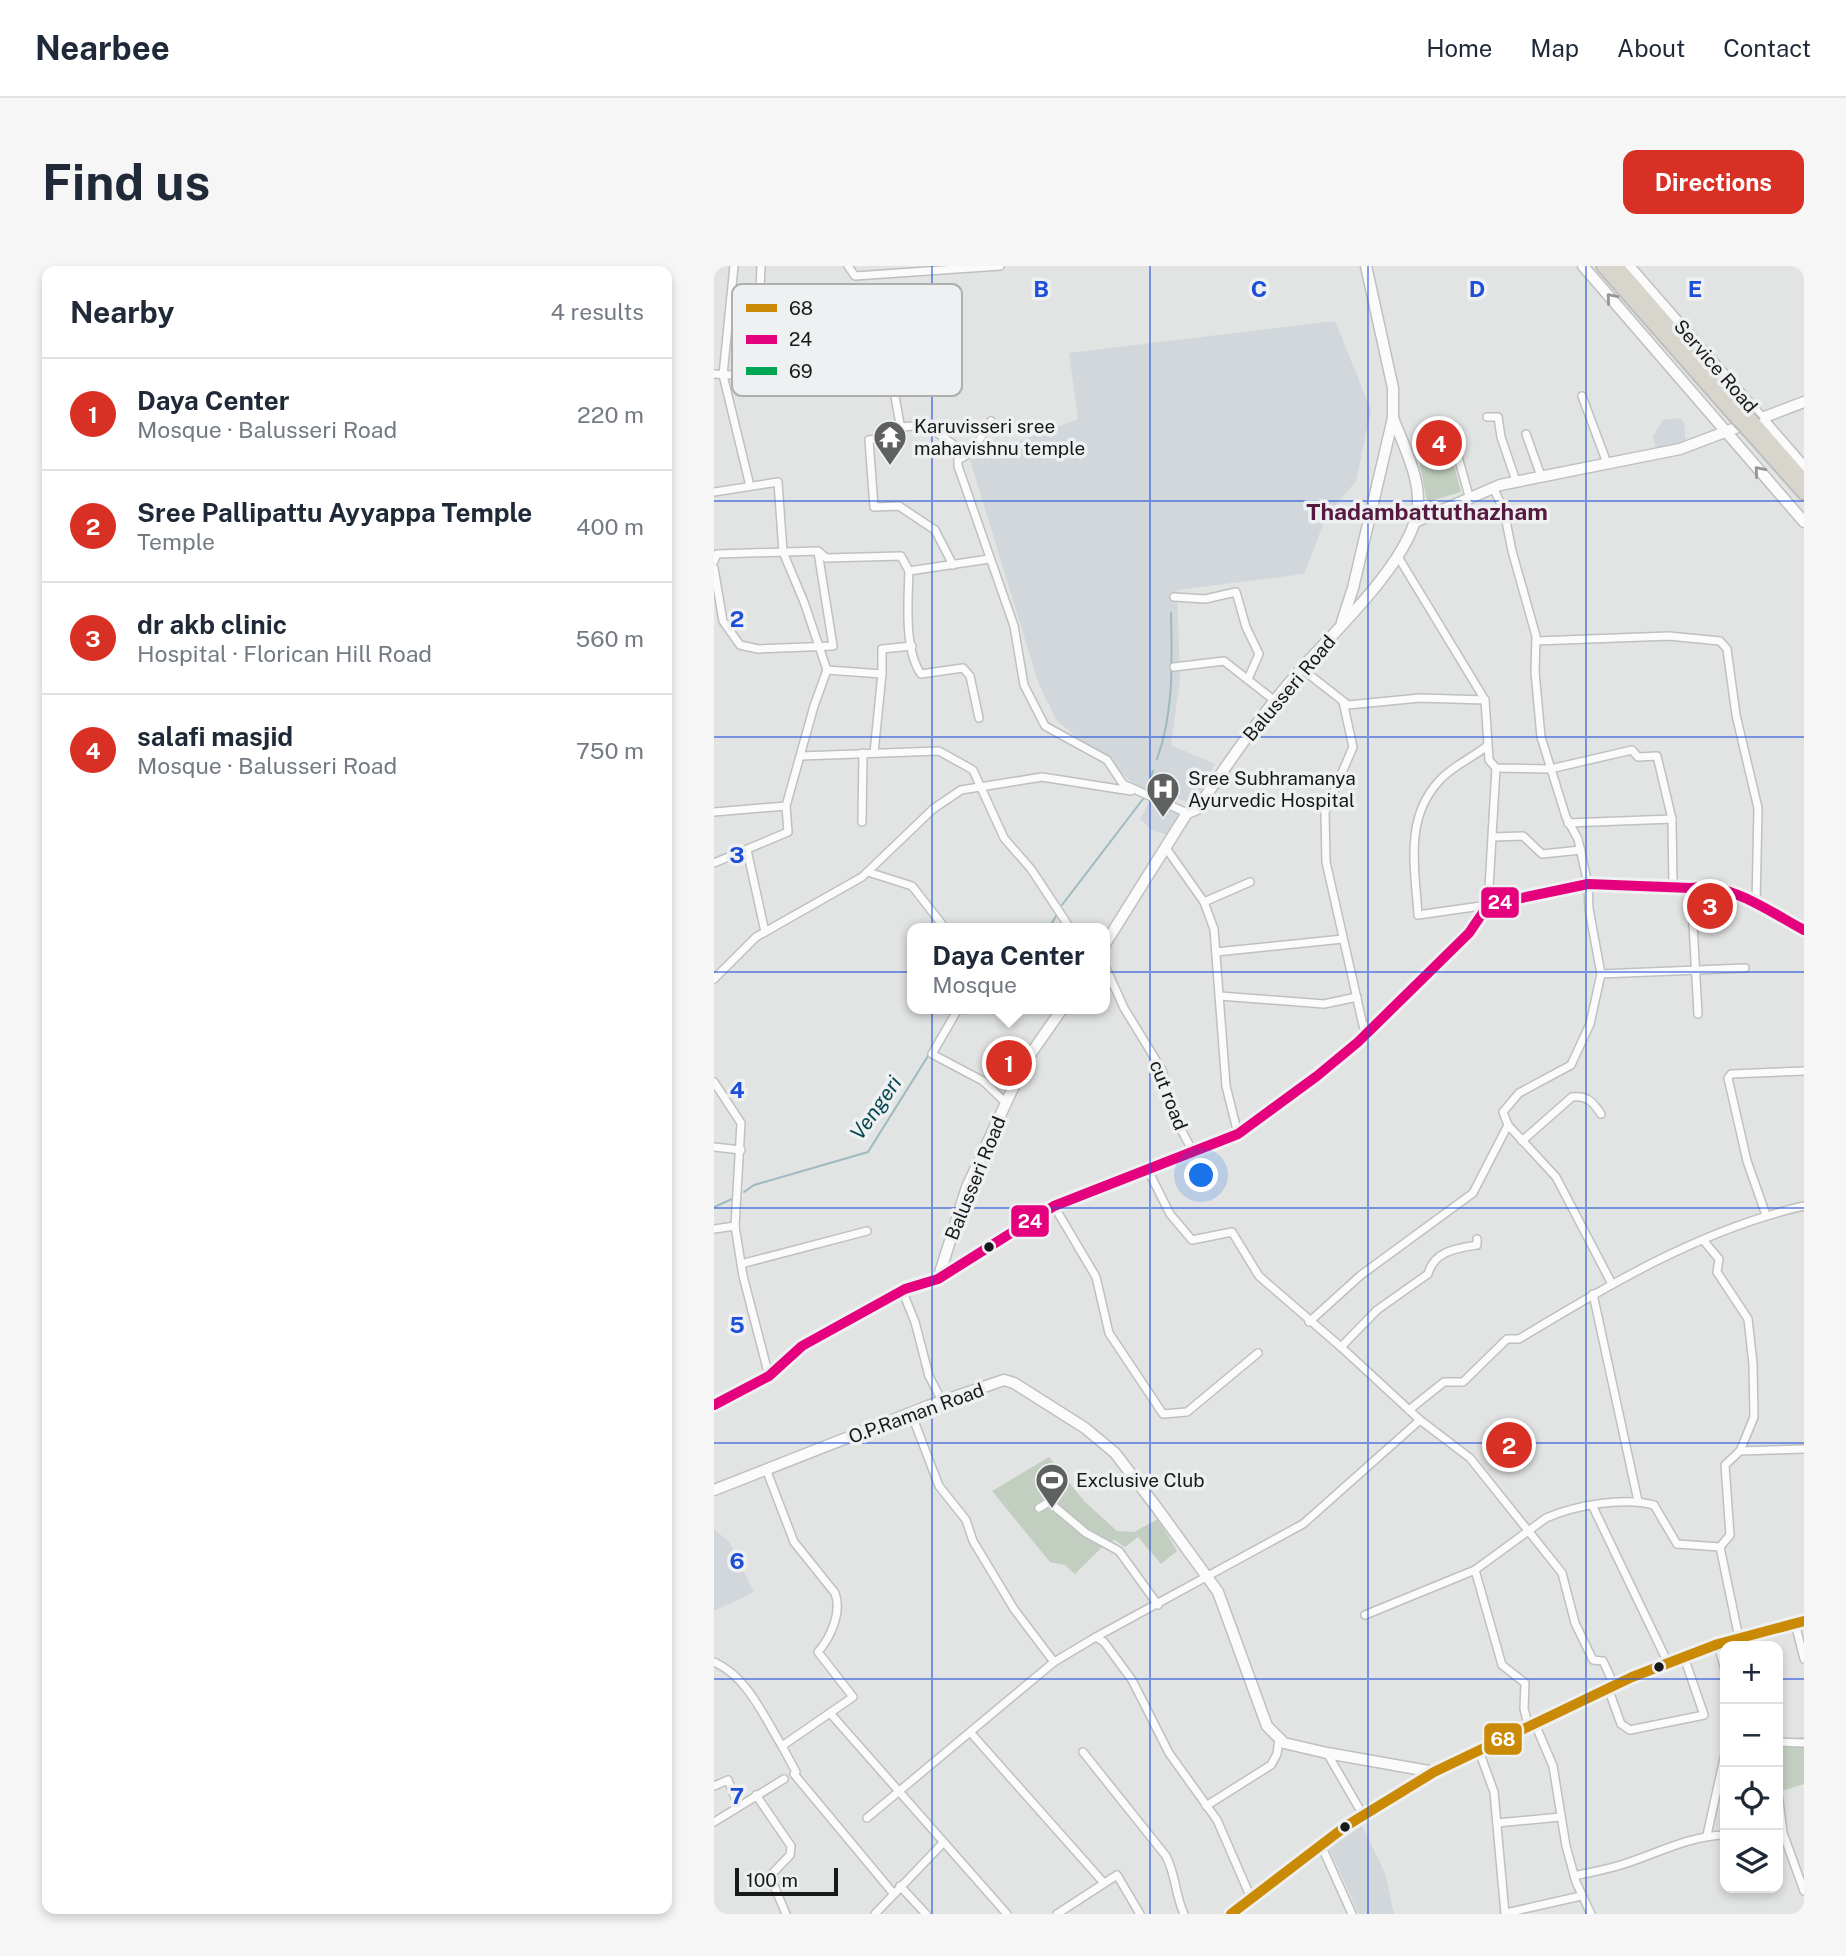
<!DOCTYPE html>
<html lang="en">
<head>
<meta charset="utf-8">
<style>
	:root { --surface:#fff; --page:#f6f6f7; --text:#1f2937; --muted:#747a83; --line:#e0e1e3; --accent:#d93025 }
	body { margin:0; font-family:"Public Sans",sans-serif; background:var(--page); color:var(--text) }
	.controls { position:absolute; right:21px; bottom:21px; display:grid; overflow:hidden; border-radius:14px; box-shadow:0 4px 10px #0003 }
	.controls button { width:63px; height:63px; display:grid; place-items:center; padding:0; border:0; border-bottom:2px solid var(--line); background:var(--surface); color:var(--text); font:35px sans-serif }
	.scale { position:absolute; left:21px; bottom:18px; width:103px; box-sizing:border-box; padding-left:7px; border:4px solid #181919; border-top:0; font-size:19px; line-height:24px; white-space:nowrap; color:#181919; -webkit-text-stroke:5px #eef0f1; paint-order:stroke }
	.you { position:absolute; left:488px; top:910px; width:24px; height:24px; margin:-18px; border:5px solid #fff; border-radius:50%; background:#1a73e8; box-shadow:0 0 0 10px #1a73e833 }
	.badge { display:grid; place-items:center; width:46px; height:46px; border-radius:50%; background:var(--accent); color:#fff; font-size:23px; font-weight:700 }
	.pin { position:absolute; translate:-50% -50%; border:4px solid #fff; box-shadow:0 2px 7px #0006 }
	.popup { position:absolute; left:193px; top:657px; width:203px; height:91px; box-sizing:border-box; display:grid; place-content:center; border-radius:14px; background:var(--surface); filter:drop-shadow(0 2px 5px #0005); font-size:23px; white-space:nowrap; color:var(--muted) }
	.popup b { font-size:26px; color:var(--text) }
	.popup::after { content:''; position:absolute; left:50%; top:100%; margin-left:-14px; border:14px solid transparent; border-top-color:var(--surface) }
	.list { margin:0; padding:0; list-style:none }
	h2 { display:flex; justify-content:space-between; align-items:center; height:91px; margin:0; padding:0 28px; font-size:30px }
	h2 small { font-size:23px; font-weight:400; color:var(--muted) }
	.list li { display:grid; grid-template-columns:46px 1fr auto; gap:21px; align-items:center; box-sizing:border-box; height:112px; padding:0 28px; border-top:2px solid var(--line) }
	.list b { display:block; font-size:26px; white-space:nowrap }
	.list p { margin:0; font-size:23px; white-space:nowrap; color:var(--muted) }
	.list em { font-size:23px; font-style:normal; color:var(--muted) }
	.icon { flex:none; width:38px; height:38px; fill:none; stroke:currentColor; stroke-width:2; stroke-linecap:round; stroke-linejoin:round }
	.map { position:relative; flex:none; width:1090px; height:1648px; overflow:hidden; border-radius:14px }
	header { display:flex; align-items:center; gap:42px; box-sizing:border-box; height:98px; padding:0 35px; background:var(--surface); border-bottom:2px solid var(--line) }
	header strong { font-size:33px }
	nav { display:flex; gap:38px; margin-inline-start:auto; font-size:24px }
	.intro { display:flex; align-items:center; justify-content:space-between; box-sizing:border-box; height:168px; padding:0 42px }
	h1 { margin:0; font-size:49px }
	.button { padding:18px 32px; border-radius:14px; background:var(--accent); color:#fff; font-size:24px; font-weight:700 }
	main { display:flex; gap:42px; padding:0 42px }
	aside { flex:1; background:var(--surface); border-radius:14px; box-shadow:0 4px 10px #0003 }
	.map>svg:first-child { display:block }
	.built { fill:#d2d7db }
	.green { fill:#c2cfc0 }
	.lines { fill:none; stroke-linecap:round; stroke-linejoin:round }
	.stream { stroke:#9cbabf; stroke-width:2 }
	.street-casing { stroke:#bfc0c0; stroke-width:10 }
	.secondary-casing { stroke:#bfc0c0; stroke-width:13 }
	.primary-casing { stroke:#bebebe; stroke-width:14 }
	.highway-casing { stroke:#bebebe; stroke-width:16 }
	.street { stroke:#fbfbfb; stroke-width:7 }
	.secondary { stroke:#fbfbfb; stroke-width:10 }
	.primary { stroke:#e6e4df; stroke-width:10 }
	.highway { stroke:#d8d5cd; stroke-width:12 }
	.highway-bridge-casing { stroke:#bebebe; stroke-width:16; stroke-linecap:butt }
	.highway-bridge { stroke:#d8d5cd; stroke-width:12 }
	.bus-1-casing { stroke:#eef0f1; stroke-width:16 }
	.bus-2-casing { stroke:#eef0f1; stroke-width:16 }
	.bus-1 { stroke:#ca8a05; stroke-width:10 }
	.bus-2 { stroke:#e5007d; stroke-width:10 }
	.oneway { stroke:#959595 }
	.grid { fill:none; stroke:#1d4ed8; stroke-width:2; stroke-opacity:0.55 }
	.bus-dot { fill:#181919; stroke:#eef0f1; stroke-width:2.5 }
	.labels { text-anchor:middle; stroke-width:7; stroke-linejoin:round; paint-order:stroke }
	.street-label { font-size:19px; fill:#181919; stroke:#eef0f1 }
	.poi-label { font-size:19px; fill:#181919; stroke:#eef0f1; text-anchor:start }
	.water-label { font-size:21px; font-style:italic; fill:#064851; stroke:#eef0f1 }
	.quarter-label { font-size:23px; font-weight:bold; fill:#561a40; stroke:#eef0f1 }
	.key { fill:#eef0f1; stroke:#aeb0b0; stroke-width:2 }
	.key-label { font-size:19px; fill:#181919 }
	.grid-label { font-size:23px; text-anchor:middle; font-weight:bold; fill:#1d4ed8; stroke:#eef0f1; stroke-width:7; stroke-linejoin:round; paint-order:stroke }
	.line-badge { stroke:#eef0f1; stroke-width:2.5 }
	.badge-label { font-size:19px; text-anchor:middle; font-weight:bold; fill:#fff }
</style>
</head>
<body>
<header>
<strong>Nearbee</strong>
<nav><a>Home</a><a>Map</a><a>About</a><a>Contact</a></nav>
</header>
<div class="intro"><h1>Find us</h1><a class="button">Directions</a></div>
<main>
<aside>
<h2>Nearby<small>4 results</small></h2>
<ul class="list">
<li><span class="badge">1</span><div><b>Daya Center</b><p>Mosque · Balusseri Road</p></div><em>220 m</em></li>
<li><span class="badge">2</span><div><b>Sree Pallipattu Ayyappa Temple</b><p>Temple</p></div><em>400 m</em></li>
<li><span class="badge">3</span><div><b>dr akb clinic</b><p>Hospital · Florican Hill Road</p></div><em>560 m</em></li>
<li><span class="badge">4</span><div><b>salafi masjid</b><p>Mosque · Balusseri Road</p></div><em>750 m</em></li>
</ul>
</aside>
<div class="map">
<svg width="1090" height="1648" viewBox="0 0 1090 1648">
	<rect width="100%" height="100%" fill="#e2e3e3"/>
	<g class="built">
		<path d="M621 55 657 144 642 215 612 251 590 308 463 324 466 413 457 479 501 498 480 538 422 519 343 455 325 419 256 194 364 153 355 87Z"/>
		<path d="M967 152 970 157 972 179 943 185 939 170 949 154Z"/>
		<path d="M437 533 469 545 462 571 439 565 426 553Z"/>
		<path d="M0 1263 15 1276 40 1326 0 1345Z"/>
		<path d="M648 1560 671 1607 680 1648H645L615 1582Z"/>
	</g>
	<g class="green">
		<path d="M736 184 747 226 713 236 704 188Z"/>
		<path d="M335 1191 370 1235 403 1265 420 1266 444 1253 463 1285 447 1298 424 1271 411 1281 400 1274 390 1279 361 1308 351 1299 336 1296 278 1225Z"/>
		<path d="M1090 1471V1518L1068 1525 1064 1474Z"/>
	</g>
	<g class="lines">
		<g class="stream">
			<path d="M443 493C460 446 458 397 457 347"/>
			<path d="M433 522 439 505"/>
			<path d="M348 639 429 533"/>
			<path d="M335 662 342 650"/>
			<path d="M30 926 40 919 154 886 214 790"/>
			<path d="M0 941 18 933"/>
		</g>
		<defs>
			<g id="street">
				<path d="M20 0 9 109 36 220"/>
				<path d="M134 0 141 10 286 0"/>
				<path d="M174 92 188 169 155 174 160 241 185 240 221 264 239 299"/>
				<path d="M0 108 54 111 63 118 222 81"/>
				<path d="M42 111 47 0"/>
				<path d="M868 130 893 197"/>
				<path d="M773 151H784L787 171 802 215"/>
				<path d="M277 155 258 186 244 194V200L300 360 310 419 331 460 393 494 409 518 473 547"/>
				<path d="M187 161 212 159 253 188"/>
				<path d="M737 166 755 230"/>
				<path d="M812 168 827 210"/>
				<path d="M779 221 790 245 798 285 822 370 821 406 827 471 852 551 864 573 874 618 875 643 887 708 876 758 857 799 805 827 789 846 794 859"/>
				<path d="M0 226 64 216 69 286 90 336 113 404 100 440 72 540 0 546"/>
				<path d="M683 289 771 434"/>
				<path d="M0 295 3 288 104 285 112 292 187 290 195 305 275 293"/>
				<path d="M0 302 9 355 26 379 44 383 119 380 104 286"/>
				<path d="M195 305C194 335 190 384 207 408L249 402 256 410 265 452"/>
				<path d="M460 331 491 333 522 326 532 361 545 388 534 413"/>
				<path d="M822 375 955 370 1006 375 1013 383 1022 449 1044 542 1042 638"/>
				<path d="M460 401 510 395 561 435"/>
				<path d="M588 403 634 439 706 432 771 434 775 494 782 502 836 503 918 484 924 491 943 490 958 553"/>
				<path d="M113 404 168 408 160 487"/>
				<path d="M168 408V383L198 380"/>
				<path d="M629 436 639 481 611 546 612 596 651 768"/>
				<path d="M773 480C758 492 737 501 725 515 690 553 701 602 704 649L774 639 782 502"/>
				<path d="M87 490 225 485 259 504 290 572 317 603 356 662"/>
				<path d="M148 556 149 487"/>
				<path d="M854 557 958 553 959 620"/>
				<path d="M779 571 809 570 828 588 867 584"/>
				<path d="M452 582 490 636 500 663 512 820 524 868"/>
				<path d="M33 584 51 666"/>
				<path d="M0 597 74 566 72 540"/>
				<path d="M154 606 198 620 231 662"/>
				<path d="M977 622 984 748"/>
				<path d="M490 636 536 616"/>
				<path d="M502 686 629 673"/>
				<path d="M391 700 410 742 448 804 459 848 479 886"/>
				<path d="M887 708 1031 702"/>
				<path d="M0 713 42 671 148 611 219 543 247 524 328 511 417 525"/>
				<path d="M506 730 610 738 643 731"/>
				<path d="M244 743 218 788 269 815 292 837"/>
				<path d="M0 816 27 857 21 960 29 1010 55 1110"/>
				<path d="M808 875 858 831C873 829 879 836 887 848"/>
				<path d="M0 881 27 884"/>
				<path d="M434 904 456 948 478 974 518 966 545 1010 627 1081 663 1044 714 1008C720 985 743 982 763 979V973"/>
				<path d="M340 940 382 1011 395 1067 449 1148 473 1146 544 1087"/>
				<path d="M1052 949 1033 895 1014 812 1017 808 1090 805"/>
				<path d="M0 963 21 960"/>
				<path d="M989 974 1005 993 1003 1006 1034 1053 1039 1098 1040 1151 1026 1185 1011 1199 1016 1269 1006 1281"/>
				<path d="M27 998 153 965"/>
				<path d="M188 1024 201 1056 215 1110 228 1135"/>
				<path d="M879 1028 924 1235"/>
				<path d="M595 1056 647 1009 759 927 794 859 842 911 898 1018"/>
				<path d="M695 1144 730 1116H749L793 1073H805C894 1019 988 963 1090 940"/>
				<path d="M197 1147 225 1220 252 1254 259 1275 300 1343 340 1396 382 1371 390 1376 418 1414 455 1487 503 1554 537 1632"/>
				<path d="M706 1154 756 1192 848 1307 861 1357 879 1394 889 1395 900 1419"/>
				<path d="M1026 1185 1090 1183"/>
				<path d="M52 1203 80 1276 121 1327C128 1346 117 1371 104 1386L139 1431 68 1480 82 1506 80 1508 179 1627"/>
				<path d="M879 1241 954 1397"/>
				<path d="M325 1242 335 1236 372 1267 405 1285 444 1339"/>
				<path d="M761 1304 788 1399 811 1417 810 1443 815 1461"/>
				<path d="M651 1349 761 1304 832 1252C862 1239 909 1231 940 1239L963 1278 1006 1281 1025 1372"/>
				<path d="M1081 1357 1090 1393"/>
				<path d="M382 1371 589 1258 706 1154 627 1081"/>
				<path d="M1004 1378 1011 1404"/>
				<path d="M0 1396C33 1410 50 1451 68 1480"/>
				<path d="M894 1422 907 1458 916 1464 990 1449 970 1391"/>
				<path d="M116 1447 293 1648"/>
				<path d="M821 1458 839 1500 852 1580 862 1616 877 1648"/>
				<path d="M256 1466 389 1616"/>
				<path d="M1064 1476 1090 1477"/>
				<path d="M765 1485 780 1526 791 1648"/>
				<path d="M369 1486 452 1590C462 1609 461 1629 470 1648"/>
				<path d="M613 1487 649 1549"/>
				<path d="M0 1520 14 1514 24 1539"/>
				<path d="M1064 1527 1069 1567 1090 1625"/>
				<path d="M42 1529 77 1580 76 1589 56 1610 72 1648"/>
				<path d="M492 1540 557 1499 563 1488 565 1472"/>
				<path d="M153 1552 340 1396"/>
				<path d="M0 1556 70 1513"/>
				<path d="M783 1557 846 1551"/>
				<path d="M993 1569 1011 1488"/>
				<path d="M607 1579 638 1648"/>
				<path d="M860 1610C878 1606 896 1603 913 1597 946 1586 976 1570 1011 1569"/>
				<path d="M186 1620 212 1648"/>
				<path d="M792 1647 867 1630"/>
				<path d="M161 1648 228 1578"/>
				<path d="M343 1648 403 1609 426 1648"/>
			</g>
			<g id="secondary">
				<path d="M869 0 1090 256"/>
				<path d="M915 0 1090 201"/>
				<path d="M701 256 786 219 966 183 1090 136"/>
				<path d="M628 356 639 322 679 152V122L652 0"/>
				<path d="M391 678 473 547 483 543C516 494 549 446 588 402 623 363 685 305 701 255 712 222 691 183 679 152"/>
				<path d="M224 1013 253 921 311 796 348 743"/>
				<path d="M0 1139 55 1110 88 1080 191 1023 224 1013 340 940 524 868 603 810 644 776 755 667 774 639 874 618 977 622C1017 616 1056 646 1090 664"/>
				<path d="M0 1224 214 1140 290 1114 300 1117 371 1162 401 1187 443 1242 504 1326 553 1460 570 1477 613 1487 720 1506"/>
			</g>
			<path id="primary" d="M517 1648 632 1560 720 1506 918 1411 1004 1378 1090 1355"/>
			<g id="highway">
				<path d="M889 0 1020 149"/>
				<path d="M903 0 1029 145"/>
				<path d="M1041 158 1090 214"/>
				<path d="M1035 165 1090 227"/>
			</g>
		</defs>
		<use href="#street" class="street-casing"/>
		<use href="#secondary" class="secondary-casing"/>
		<use href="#primary" class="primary-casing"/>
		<use href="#highway" class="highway-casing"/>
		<use href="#street" class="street"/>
		<use href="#secondary" class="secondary"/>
		<use href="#primary" class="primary"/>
		<use href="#highway" class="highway"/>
		<defs>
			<g id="highway-bridge">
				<path d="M1029 145 1041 158"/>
				<path d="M1020 149 1035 165"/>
			</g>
		</defs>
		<use href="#highway-bridge" class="highway-bridge-casing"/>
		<use href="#highway-bridge" class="highway-bridge"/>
		<defs>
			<path id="bus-1" d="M517 1648 632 1560 720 1506 918 1411 1004 1378 1090 1355"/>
			<path id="bus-2" d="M0 1139 55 1110 88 1080 191 1023 224 1013 340 940 524 868 603 810 644 776 755 667 774 639 874 618 977 622C1017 616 1056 646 1090 664"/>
		</defs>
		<use href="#bus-1" class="bus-1-casing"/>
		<use href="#bus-2" class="bus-2-casing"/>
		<use href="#bus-1" class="bus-1"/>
		<use href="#bus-2" class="bus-2"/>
	</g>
	<defs><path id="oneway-chevron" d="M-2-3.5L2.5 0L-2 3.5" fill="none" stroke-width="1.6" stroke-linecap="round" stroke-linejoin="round" transform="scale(1.75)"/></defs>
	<g class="oneway">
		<use href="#oneway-chevron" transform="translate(897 32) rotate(-131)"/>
		<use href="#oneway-chevron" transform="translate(1045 205) rotate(-131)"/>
	</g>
	<path class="grid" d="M218 0V1648M436 0V1648M654 0V1648M872 0V1648M0 235H1090M0 471H1090M0 706H1090M0 942H1090M0 1177H1090M0 1413H1011M1064 1413H1090"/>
	<defs>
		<symbol id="temple-pin" viewBox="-11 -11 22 30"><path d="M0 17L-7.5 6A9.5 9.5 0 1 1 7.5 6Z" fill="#5f6060" stroke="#eef0f1"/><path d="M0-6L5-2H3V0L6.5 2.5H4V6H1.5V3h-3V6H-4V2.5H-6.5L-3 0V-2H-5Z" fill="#fff"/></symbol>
		<symbol id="hospital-pin" viewBox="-11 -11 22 30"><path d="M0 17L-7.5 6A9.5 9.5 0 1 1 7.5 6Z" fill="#5f6060" stroke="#eef0f1"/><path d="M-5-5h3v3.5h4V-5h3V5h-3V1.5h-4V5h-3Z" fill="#fff"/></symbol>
		<symbol id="stadium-pin" viewBox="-11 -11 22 30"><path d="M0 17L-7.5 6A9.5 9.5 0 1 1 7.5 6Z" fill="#5f6060" stroke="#eef0f1"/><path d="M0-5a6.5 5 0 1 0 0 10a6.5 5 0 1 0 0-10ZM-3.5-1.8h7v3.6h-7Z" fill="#fff"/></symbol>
	</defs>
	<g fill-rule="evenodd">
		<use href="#temple-pin" x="157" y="152" width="38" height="52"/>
		<use href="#hospital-pin" x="430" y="504" width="38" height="52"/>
		<use href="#stadium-pin" x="319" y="1195" width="38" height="52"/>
	</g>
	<g class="bus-dot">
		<circle cx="275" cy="981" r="6"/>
		<circle cx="945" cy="1401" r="6"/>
		<circle cx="631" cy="1561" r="6"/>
	</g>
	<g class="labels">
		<g class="street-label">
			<text transform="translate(1002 100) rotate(49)" y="7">Service Road</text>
			<text transform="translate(575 422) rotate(-50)" y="7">Balusseri Road</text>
			<text transform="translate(455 829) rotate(69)" y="7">cut road</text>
			<text transform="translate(261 912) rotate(-68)" y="7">Balusseri Road</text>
			<text transform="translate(202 1147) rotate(-20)" y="7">O.P.Raman Road</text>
		</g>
		<g class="poi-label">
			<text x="200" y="167">Karuvisseri sree<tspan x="200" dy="22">mahavishnu temple</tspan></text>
			<text x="474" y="519">Sree Subhramanya<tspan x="474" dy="22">Ayurvedic Hospital</tspan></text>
			<text x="362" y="1221">Exclusive Club</text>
		</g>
		<g class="water-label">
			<text transform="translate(162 842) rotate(-55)" y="7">Vengeri</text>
		</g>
		<g class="quarter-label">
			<text x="713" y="254">Thadambattuthazham</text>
		</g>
	</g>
	<rect x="18" y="18" width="230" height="112" rx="10" class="key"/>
	<rect x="32" y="38" width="31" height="8" fill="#ca8a05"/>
	<rect x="32" y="69" width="31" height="9" fill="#e5007d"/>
	<rect x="32" y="101" width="31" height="8" fill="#00a651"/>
	<g class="key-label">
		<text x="75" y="49">68</text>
		<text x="75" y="80">24</text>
		<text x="75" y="112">69</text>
	</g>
	<g class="grid-label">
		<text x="327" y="31">B</text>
		<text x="545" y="31">C</text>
		<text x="763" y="31">D</text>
		<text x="981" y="31">E</text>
		<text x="23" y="361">2</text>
		<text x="23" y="597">3</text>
		<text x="23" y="832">4</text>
		<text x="23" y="1067">5</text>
		<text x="23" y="1303">6</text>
		<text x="23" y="1538">7</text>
	</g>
	<g class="line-badge">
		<rect x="766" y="620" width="40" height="33" rx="7" fill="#e5007d"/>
		<rect x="296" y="938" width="40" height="34" rx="7" fill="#e5007d"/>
		<rect x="769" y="1456" width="40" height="34" rx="7" fill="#ca8a05"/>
	</g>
	<g class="badge-label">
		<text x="786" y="643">24</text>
		<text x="316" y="962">24</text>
		<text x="789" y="1480">68</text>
	</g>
</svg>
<div class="controls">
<button>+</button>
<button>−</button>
<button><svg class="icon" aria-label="locate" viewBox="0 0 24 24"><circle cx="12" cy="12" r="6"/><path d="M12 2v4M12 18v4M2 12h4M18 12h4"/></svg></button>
<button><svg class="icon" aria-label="layers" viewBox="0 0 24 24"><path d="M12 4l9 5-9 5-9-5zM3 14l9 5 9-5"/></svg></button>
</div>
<div class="scale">100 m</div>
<div class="you"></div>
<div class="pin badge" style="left:295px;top:797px">1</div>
<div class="popup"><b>Daya Center</b>Mosque</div>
<div class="pin badge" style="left:795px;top:1179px">2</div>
<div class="pin badge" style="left:996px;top:640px">3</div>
<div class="pin badge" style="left:725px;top:177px">4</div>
</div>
</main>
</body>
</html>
